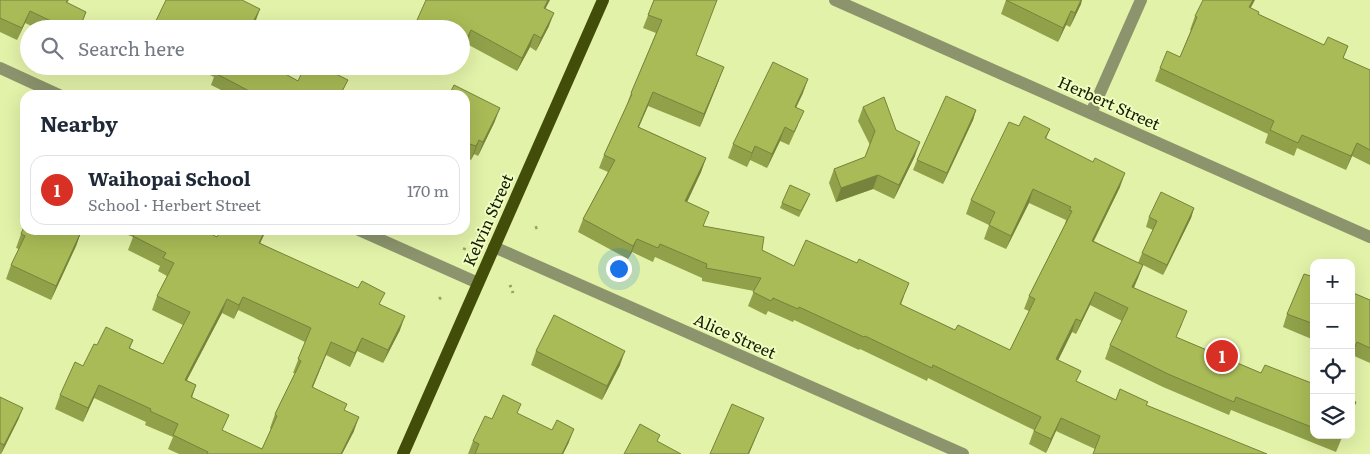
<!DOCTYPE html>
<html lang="en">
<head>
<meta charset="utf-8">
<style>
	:root { --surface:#fff; --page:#f2f2f3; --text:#1f2937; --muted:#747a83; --line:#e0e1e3; --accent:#d93025 }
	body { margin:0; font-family:Literata,serif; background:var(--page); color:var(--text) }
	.controls { position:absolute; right:15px; bottom:15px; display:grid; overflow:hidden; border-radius:10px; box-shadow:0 5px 20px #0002 }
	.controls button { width:45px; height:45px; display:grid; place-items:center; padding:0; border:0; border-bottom:1px solid var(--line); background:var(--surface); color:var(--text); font:25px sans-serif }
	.you { position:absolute; left:618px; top:268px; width:18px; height:18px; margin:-12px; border:4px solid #fff; border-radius:50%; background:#1a73e8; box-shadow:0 0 0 8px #1a73e833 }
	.badge { display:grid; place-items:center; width:32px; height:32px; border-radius:50%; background:var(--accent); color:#fff; font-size:16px; font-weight:700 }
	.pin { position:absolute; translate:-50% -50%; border:2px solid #fff; box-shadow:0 1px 5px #0006 }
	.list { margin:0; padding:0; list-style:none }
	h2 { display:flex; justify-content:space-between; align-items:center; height:65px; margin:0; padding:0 20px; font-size:21px }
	h2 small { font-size:16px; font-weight:400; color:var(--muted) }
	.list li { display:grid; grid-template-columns:32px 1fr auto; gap:15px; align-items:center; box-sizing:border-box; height:70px; margin:0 10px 10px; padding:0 10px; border:1px solid var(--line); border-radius:15px }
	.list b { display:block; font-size:19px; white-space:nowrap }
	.list p { margin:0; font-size:16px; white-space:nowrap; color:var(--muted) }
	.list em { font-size:16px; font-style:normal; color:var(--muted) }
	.icon { flex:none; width:28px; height:28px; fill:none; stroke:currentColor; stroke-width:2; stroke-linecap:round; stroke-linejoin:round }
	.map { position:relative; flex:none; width:1370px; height:454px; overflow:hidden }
	.search { position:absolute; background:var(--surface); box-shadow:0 5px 20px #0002; left:20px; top:20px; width:450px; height:55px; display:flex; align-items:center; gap:12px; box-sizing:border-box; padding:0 18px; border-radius:28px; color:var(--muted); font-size:19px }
	.panel { position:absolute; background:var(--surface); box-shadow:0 5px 20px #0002; left:20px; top:90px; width:450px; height:145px; border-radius:15px }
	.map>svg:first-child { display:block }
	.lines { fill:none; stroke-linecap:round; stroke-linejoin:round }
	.path { stroke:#96a269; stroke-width:3; stroke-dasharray:2.5 4; stroke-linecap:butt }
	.minor { stroke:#8b946c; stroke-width:12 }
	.major { stroke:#434d0a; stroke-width:12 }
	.wall { fill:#90a14a; fill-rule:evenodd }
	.shaded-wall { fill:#76833c }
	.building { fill:#a8bb56; stroke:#76833c; fill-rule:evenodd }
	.labels { text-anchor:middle; stroke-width:4; stroke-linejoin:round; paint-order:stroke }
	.street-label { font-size:16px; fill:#171c00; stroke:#f0fec3 }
</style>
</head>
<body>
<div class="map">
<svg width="1370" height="454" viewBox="0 0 1370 454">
	<rect width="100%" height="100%" fill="#e2f2a8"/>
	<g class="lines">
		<g class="path">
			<path d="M535 228 538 227"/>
			<path d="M464 250 466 244"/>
			<path d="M510 285 513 293"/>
			<path d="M439 299 443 296"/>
		</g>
		<g class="minor">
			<path d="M835 0 1370 237"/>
			<path d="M0 68 59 95"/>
			<path d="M1091 113 1141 0"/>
			<path d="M359 230 478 283"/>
			<path d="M494 247 963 454"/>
		</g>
		<path class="major" d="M403 454 603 0"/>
	</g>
	<g class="wall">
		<path d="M0 0H69L67 3 86 12 80 29H38L25 23 17 40 0 32Z"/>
		<path d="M654 0 696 55 719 80 700 127 648 106 639 127 706 158 701 172 687 202 704 226 762 250 794 266 904 296 901 305 955 330 1010 350 1029 311 1024 309 1029 296 1065 224 1066 220 1029 203 1006 249 984 239 989 225 966 214 971 200 1019 126 1050 129 1046 139 1120 187 1094 241 1138 263 1142 253 1153 230 1146 227 1149 217 1194 208 1191 218 1163 275 1143 265 1134 288 1182 324 1176 337 1261 373 1314 384V435H1343L1336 452 1231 410 1229 415 1163 387 1105 359 1110 345 1122 321 1090 305 1076 334 1072 332 1058 360 1077 382 1116 400 1095 449 1056 431 1046 453 1029 444 1034 430 928 378 927 381 860 349 859 350 794 320 793 322 768 311 766 315 748 306 754 291 702 281V278L655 257 653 262 632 252 628 259 578 232 583 219 608 172 599 168 604 155 626 107 631 93 656 33 643 28Z"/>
		<path d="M1006 0 1081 4 1070 27 1066 25 1058 42 1001 14Z"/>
		<path d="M1251 8 1258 14 1324 45 1348 46 1343 58 1370 70V165L1352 156 1346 170 1297 148 1294 156 1265 143 1268 134 1155 81 1160 68 1180 57 1191 30H1190L1195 16Z"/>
		<path d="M546 9 549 26 536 51 530 47 517 71 467 44 461 29Z"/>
		<path d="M192 66H271L298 81 344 91 342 95H231L211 85 214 77Z"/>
		<path d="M803 93 796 108 798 125 789 145 780 141 767 168 750 160 747 167 728 158 733 144Z"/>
		<path d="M465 95 495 121 478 156 474 154 471 160 465 158Z"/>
		<path d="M863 107 896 130 915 156 894 199 873 189 836 202 829 183 834 169 865 157 870 145 858 121Z"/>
		<path d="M976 110 973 120 943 184 913 170 917 160Z"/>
		<path d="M808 199 799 217 780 208 782 203Z"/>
		<path d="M116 230H203L217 237 221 230H266L260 243 380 304 400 330 383 363 357 351 350 367 326 355 313 387 344 410 354 431 342 454H179L168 449 173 437 145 425 146 422 94 398 83 422 55 409 60 395 83 366 97 345 133 340 130 348 163 364 183 325 152 310 157 296 167 276 158 271 160 266 128 250 133 237ZM238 310 305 342 293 373H295L275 414 270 428 271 429 262 449 223 431 192 398 196 385 187 380 222 313 234 319Z"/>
		<path d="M81 232 76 246 51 300 6 279 11 265 19 249 16 248 21 234Z"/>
		<path d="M1314 277V340L1283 327 1287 314Z"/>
		<path d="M1351 292 1370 300V363L1352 355 1351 357Z"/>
		<path d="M536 351 620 365 602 400 531 365Z"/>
		<path d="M0 397 19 418 1 454H0Z"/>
		<path d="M518 414 569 442 563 454H468L473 441 492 419Z"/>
	</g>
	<g class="shaded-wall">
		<path d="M548 0H550L539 21 544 8Z"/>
		<path d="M1081 0H1082L1081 4 1070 27 1075 13Z"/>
		<path d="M1253 0H1255L1244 20 1249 7Z"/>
		<path d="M260 9 256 20 251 29H249Z"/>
		<path d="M30 11 25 23 17 40 22 28Z"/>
		<path d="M1071 11 1066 25 1058 42 1063 28Z"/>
		<path d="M554 13 549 26 536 51 541 38Z"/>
		<path d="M471 30 467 44 461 55V51Z"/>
		<path d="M534 34 530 47 517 71 522 58Z"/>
		<path d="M724 67 719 80 700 127 704 114Z"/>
		<path d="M808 79 803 93 789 121 795 107Z"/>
		<path d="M653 92 648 106 633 140 638 127Z"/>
		<path d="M500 108 495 121 478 156 483 142Z"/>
		<path d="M976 110 973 120 943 184 947 173Z"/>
		<path d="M785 127 780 141 767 168 772 154Z"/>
		<path d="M479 140 474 154 471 160 476 146Z"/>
		<path d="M920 142 915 156 894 199 899 185Z"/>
		<path d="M1357 143 1352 156 1346 170 1351 156Z"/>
		<path d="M755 146 750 160 747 167 752 153Z"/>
		<path d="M706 158 701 172 681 215 685 201Z"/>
		<path d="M1125 173 1120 187 1087 254 1092 241Z"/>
		<path d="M878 175 873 189 836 202 841 188Z"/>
		<path d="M1033 189 1029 203 1006 249 1011 236Z"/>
		<path d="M1194 208 1191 218 1163 275 1167 265Z"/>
		<path d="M265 230H266L263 237 254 256 259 243Z"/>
		<path d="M81 232 76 246 51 300 56 286Z"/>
		<path d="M637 239 632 252 628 259 633 246Z"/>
		<path d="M1143 265 1138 278 1127 301 1132 287Z"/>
		<path d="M1095 292 1090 305 1076 334 1081 321Z"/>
		<path d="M243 297 238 310 234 319 239 305Z"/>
		<path d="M227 299 222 313 180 393 185 380Z"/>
		<path d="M405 316 400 330 383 363 388 350Z"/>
		<path d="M1076 319 1072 332 1052 373 1056 359Z"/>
		<path d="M362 338 357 351 350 367 355 353Z"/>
		<path d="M331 342 326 355 307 401 312 387Z"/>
		<path d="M625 351 620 365 602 400 607 386Z"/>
		<path d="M99 385 94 398 83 422 88 408Z"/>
		<path d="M23 408 19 418 1 454 4 445Z"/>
		<path d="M359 417 354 431 342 454H341Z"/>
		<path d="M764 418 749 454H748Z"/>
		<path d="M1061 418 1056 431 1046 453 1051 439Z"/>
		<path d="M574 429 569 442 563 454H562Z"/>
	</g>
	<g class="building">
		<path d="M0 0H68L66 2 86 12 79 29H68L30 11 22 28 0 18Z"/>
		<path d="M166 0H242L260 9 249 29H152Z"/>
		<path d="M426 0H548L544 8 554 13 541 38 534 34 522 58 471 30 461 51V29H413Z"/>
		<path d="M654 0H717L696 55 724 67 704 114 653 92 638 127 706 158 685 201 709 212 703 226 764 237 762 250 794 266 806 240 857 263 859 259 909 283 900 304 955 330 958 325 1010 350 1035 299 1029 296 1072 211 1069 210 1071 207 1033 189 1011 236 989 225 995 212 971 200 1009 122 1019 126 1024 116 1050 129 1045 138 1093 162 1095 158 1125 173 1092 241 1143 265 1132 287 1187 311 1176 337 1261 373 1265 365 1314 384V428L1236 397 1234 402 1168 374 1110 345 1128 308 1095 292 1081 321 1076 319 1056 359 1081 371 1076 381 1116 400 1120 389 1148 402 1146 405 1267 454H1093L1100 436 1061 418 1051 439 1034 431 1041 417 933 365 932 368 865 336 864 337 799 307 798 309 773 298 771 301 753 292 761 278 706 268 707 264 660 244 658 248 637 239 633 246 583 219 615 160 604 155 632 94 631 93 662 20 648 15Z"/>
		<path d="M1006 0H1081L1075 13 1071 11 1063 28Z"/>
		<path d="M1203 0H1253L1249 7 1259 12 1258 14 1324 45 1328 37 1348 46 1343 58 1370 70V150L1357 143 1351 156 1302 135 1298 143 1270 130 1274 121 1160 68 1167 51 1180 57 1197 17 1195 16Z"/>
		<path d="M773 62 808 79 795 107 804 111 794 132 785 127 772 154 755 146 752 153 733 144Z"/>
		<path d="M219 66H271L298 81 305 66H320L348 80 340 95H250L251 92 215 73Z"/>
		<path d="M454 85 500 108 483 142 479 140 476 146 467 143 465 147V95H449Z"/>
		<path d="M946 96 976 110 947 173 917 160Z"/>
		<path d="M884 97 896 130 920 142 899 185 878 175 841 188 834 169 865 157 875 131 863 107Z"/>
		<path d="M790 185 810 194 801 211 782 203Z"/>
		<path d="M1161 192 1194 208 1167 265 1142 253 1157 221 1149 217Z"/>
		<path d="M25 224V230H77L81 232 56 286 11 265 25 236 21 234Z"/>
		<path d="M136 230H203L217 237 221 230H265L259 243 358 288 362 281 385 293 379 304 405 316 388 350 362 338 355 353 331 342 312 387 347 404 344 410 359 417 341 454H207L208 452 173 435 178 424 150 411 151 409 99 385 88 408 60 395 75 362 83 366 94 344 97 345 106 327 133 340 129 348 163 364 190 312 157 296 174 263 163 258 166 253 133 236ZM243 297 311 328 298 359 301 361 275 414 277 416 262 449 222 430 229 415 191 397 196 385 185 380 227 299 239 305Z"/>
		<path d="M1304 274 1314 277V324L1287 314Z"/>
		<path d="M1351 292 1370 300V348L1357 342 1351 355Z"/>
		<path d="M554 315 625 351 607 386 536 351Z"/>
		<path d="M503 395 521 404 517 413 552 430 557 420 574 429 562 454H475L479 444 473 441 485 416 492 419Z"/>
		<path d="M0 397 23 408 4 445 0 443Z"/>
		<path d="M1351 400 1356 402 1351 413Z"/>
		<path d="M732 404 764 418 748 454H710Z"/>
		<path d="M640 424 660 435 657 441 681 454H624Z"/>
		<path d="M1332 435H1342L1341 439Z"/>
	</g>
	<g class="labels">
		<g class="street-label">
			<text transform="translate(1109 103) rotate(24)" y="6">Herbert Street</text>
			<text transform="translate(488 220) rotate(-66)" y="6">Kelvin Street</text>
			<text transform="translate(735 336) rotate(24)" y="6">Alice Street</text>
		</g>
	</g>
</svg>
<div class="controls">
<button>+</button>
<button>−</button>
<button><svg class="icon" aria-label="locate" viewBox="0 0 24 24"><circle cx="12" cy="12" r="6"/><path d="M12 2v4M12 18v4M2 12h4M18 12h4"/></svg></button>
<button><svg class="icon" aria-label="layers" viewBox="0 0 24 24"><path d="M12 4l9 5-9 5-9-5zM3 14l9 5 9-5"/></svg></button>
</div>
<div class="you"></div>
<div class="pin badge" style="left:1222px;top:356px">1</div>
<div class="search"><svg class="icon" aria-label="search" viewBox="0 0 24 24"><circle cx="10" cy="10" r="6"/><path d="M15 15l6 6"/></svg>Search here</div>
<section class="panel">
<h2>Nearby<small></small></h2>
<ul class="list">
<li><span class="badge">1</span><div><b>Waihopai School</b><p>School · Herbert Street</p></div><em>170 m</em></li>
</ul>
</section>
</div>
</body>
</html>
